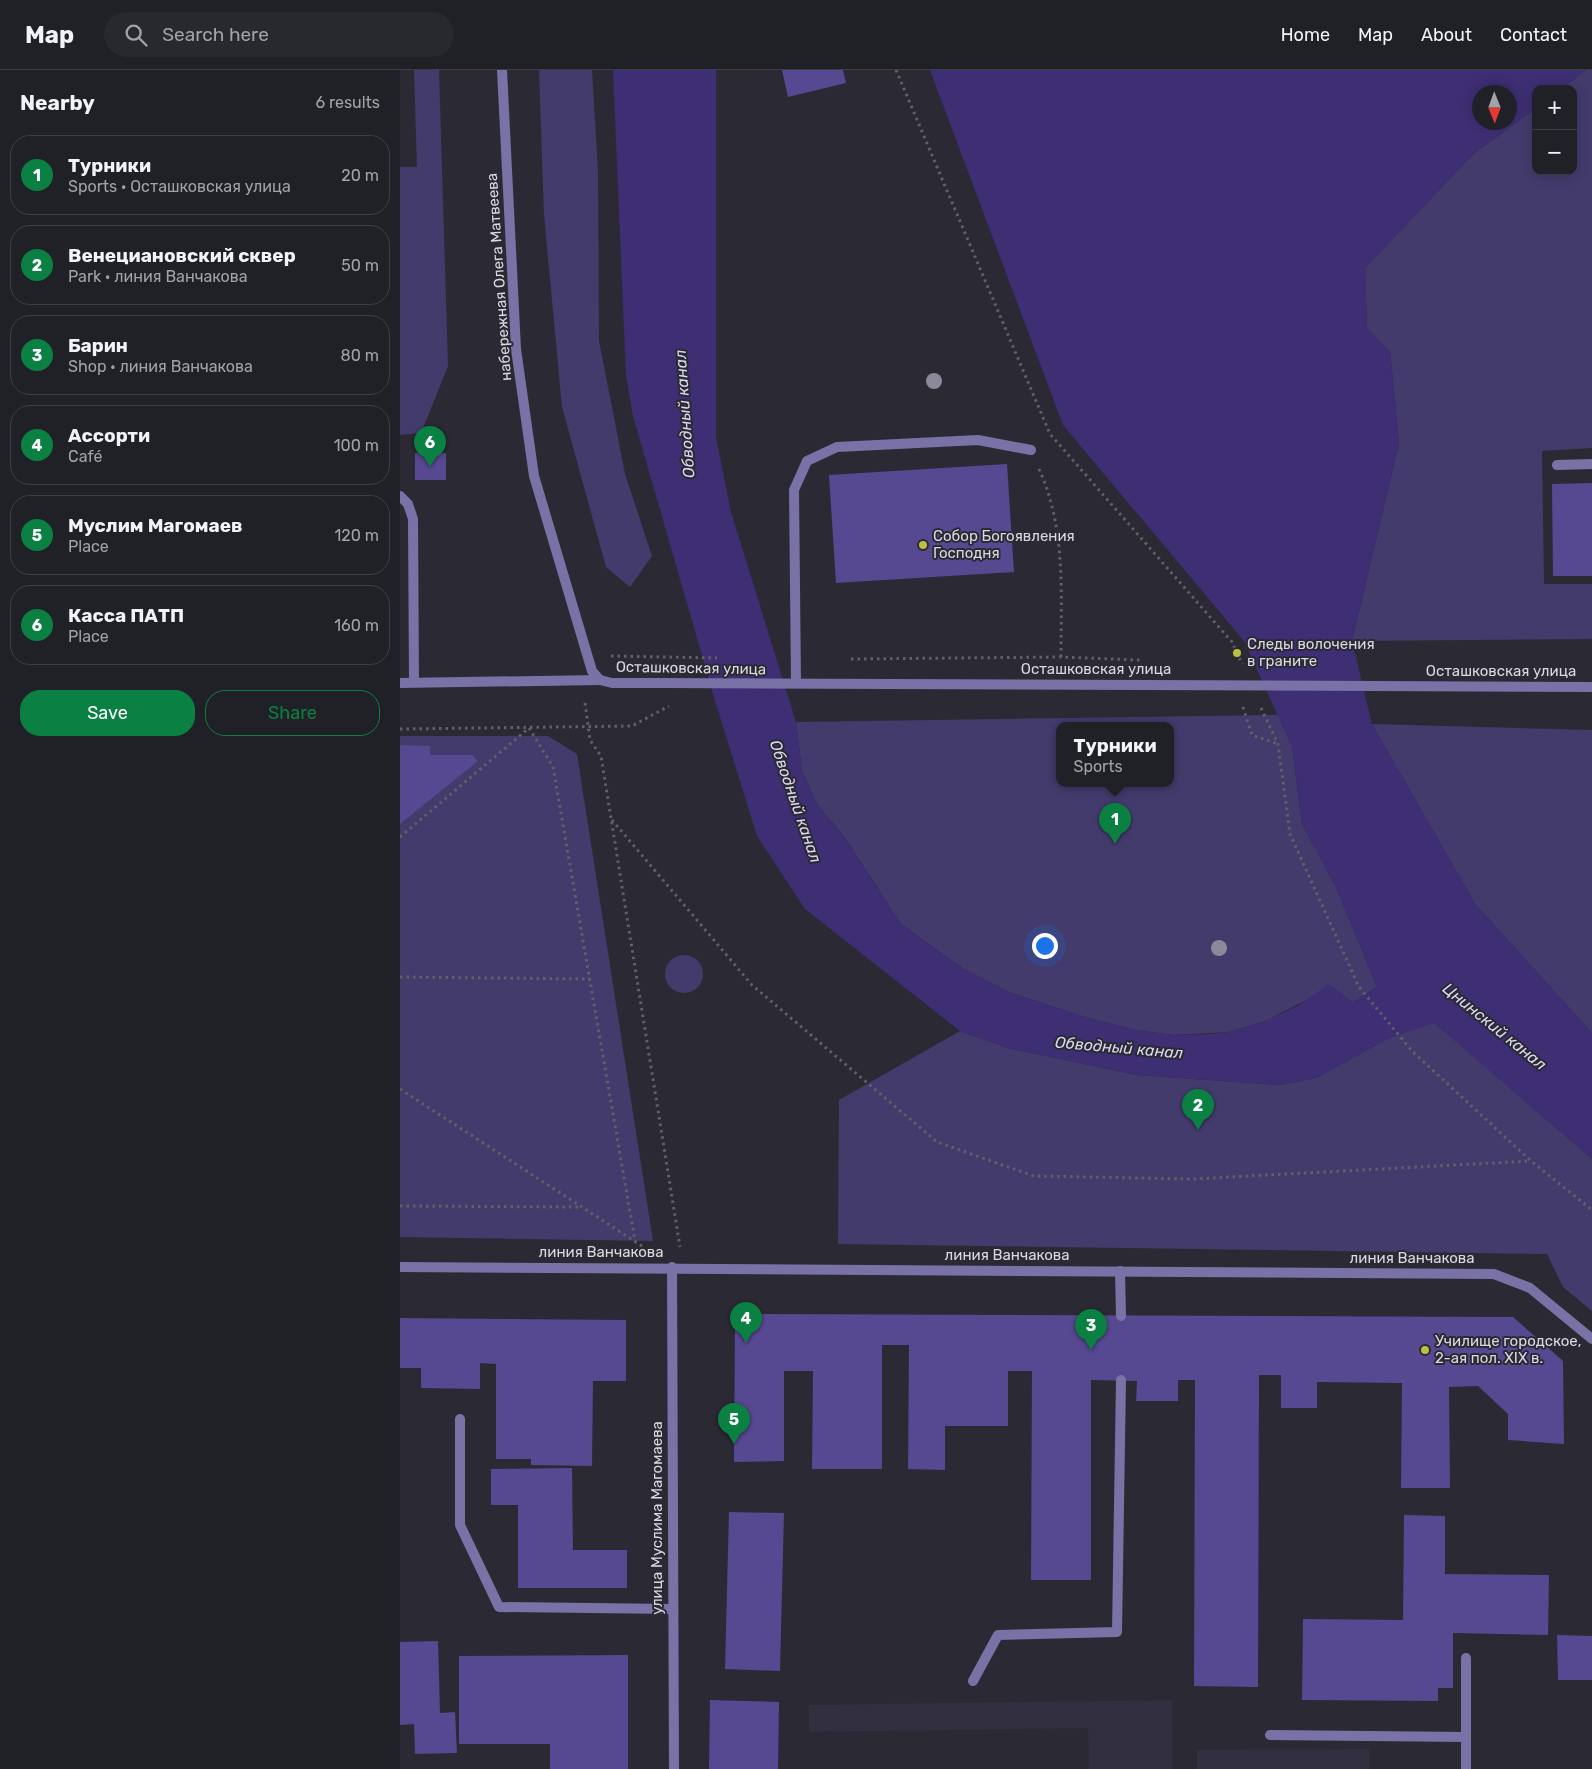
<!DOCTYPE html>
<html lang="en">
<head>
<meta charset="utf-8">
<style>
	:root { --surface:#202027; --page:#28282f; --text:#f1f3f6; --muted:#a2a3a7; --line:#3d3e44; --accent:#0b8043 }
	body { margin:0; font-family:Rubik,sans-serif; background:var(--page); color:var(--text) }
	.controls { position:absolute; right:15px; top:15px; display:grid; overflow:hidden; border-radius:10px; box-shadow:0 2px 12px #0003 }
	.controls button { width:45px; height:45px; display:grid; place-items:center; padding:0; border:0; border-bottom:1px solid var(--line); background:var(--surface); color:var(--text); font:25px sans-serif }
	.compass { position:absolute; left:1072px; top:15px; width:45px; height:45px; border-radius:50%; background:var(--surface); box-shadow:0 2px 12px #0003; rotate:179deg }
	.you { position:absolute; left:644px; top:875px; width:18px; height:18px; margin:-12px; border:4px solid #fff; border-radius:50%; background:#1a73e8; box-shadow:0 0 0 8px #1a73e833 }
	.badge { display:grid; place-items:center; width:32px; height:32px; border-radius:50%; background:var(--accent); color:#fff; font-size:16px; font-weight:700 }
	.pin { position:absolute; translate:-50% -41px; filter:drop-shadow(0 1px 2px #0008) }
	.pin::after { content:''; position:absolute; top:26px; width:18px; height:15px; background:inherit; clip-path:polygon(0 0,100% 0,50% 100%) }
	.popup { position:absolute; left:656px; top:652px; width:118px; height:65px; box-sizing:border-box; display:grid; place-content:center; border-radius:10px; background:var(--surface); filter:drop-shadow(0 1px 4px #0005); font-size:16px; white-space:nowrap; color:var(--muted) }
	.popup b { font-size:19px; color:var(--text) }
	.popup::after { content:''; position:absolute; left:50%; top:100%; margin-left:-10px; border:10px solid transparent; border-top-color:var(--surface) }
	.list { margin:0; padding:0; list-style:none }
	h2 { display:flex; justify-content:space-between; align-items:center; height:65px; margin:0; padding:0 20px; font-size:21px }
	h2 small { font-size:16px; font-weight:400; color:var(--muted) }
	.list li { display:grid; grid-template-columns:32px 1fr auto; gap:15px; align-items:center; box-sizing:border-box; height:80px; margin:0 10px 10px; padding:0 10px; border:1px solid var(--line); border-radius:20px }
	.list b { display:block; font-size:19px; white-space:nowrap }
	.list p { margin:0; font-size:16px; white-space:nowrap; color:var(--muted) }
	.list em { font-size:16px; font-style:normal; color:var(--muted) }
	.actions { display:flex; gap:10px; padding:15px 20px }
	.actions a { flex:1; padding:11px 0; border:1px solid var(--accent); border-radius:20px; text-align:center; font-size:18px; color:var(--accent) }
	.actions .main { background:var(--accent); color:#fff }
	.icon { flex:none; width:28px; height:28px; fill:none; stroke:currentColor; stroke-width:2; stroke-linecap:round; stroke-linejoin:round }
	.map { position:relative; flex:none; width:1192px; height:1699px; overflow:hidden }
	header { display:flex; align-items:center; gap:30px; box-sizing:border-box; height:70px; padding:0 25px; background:var(--surface); border-bottom:1px solid var(--line) }
	header strong { font-size:24px }
	nav { display:flex; gap:28px; margin-inline-start:auto; font-size:18px }
	.search { width:350px; height:45px; background:var(--page); display:flex; align-items:center; gap:12px; box-sizing:border-box; padding:0 18px; border-radius:28px; color:var(--muted); font-size:19px }
	main { display:flex }
	aside { flex:1; background:var(--surface) }
	.map>svg:first-child { display:block }
	.built { fill:#312f40 }
	.green { fill:#433b6c; fill-rule:evenodd }
	.water { fill:#3e2e74; fill-rule:evenodd }
	.building { fill:#564891 }
	.lines { fill:none; stroke-linecap:round; stroke-linejoin:round }
	.path { stroke:#616069; stroke-width:3; stroke-dasharray:2.5 4; stroke-linecap:butt }
	.service { stroke:#7972a6; stroke-width:10 }
	.minor { stroke:#7972a6; stroke-width:10 }
	.tertiary { stroke:#7972a6; stroke-width:10 }
	.tree { fill:#8b8a9a }
	.poi-dot { fill:#bebf42; stroke:#2b2a34; stroke-width:2 }
	.labels { text-anchor:middle; stroke-width:4; stroke-linejoin:round; paint-order:stroke }
	.street-label { font-size:15px; fill:#dad9e0; stroke:#2b2a34 }
	.poi-label { font-size:15px; fill:#dad9e0; stroke:#2b2a34; text-anchor:start }
	.water-label { font-size:16px; font-style:italic; fill:#dad8ee; stroke:#2b2a34 }
</style>
</head>
<body>
<header>
<strong>Map</strong>
<div class="search"><svg class="icon" aria-label="search" viewBox="0 0 24 24"><circle cx="10" cy="10" r="6"/><path d="M15 15l6 6"/></svg>Search here</div>
<nav><a>Home</a><a>Map</a><a>About</a><a>Contact</a></nav>
</header>
<main>
<aside>
<h2>Nearby<small>6 results</small></h2>
<ul class="list">
<li><span class="badge">1</span><div><b>Турники</b><p>Sports · Осташковская улица</p></div><em>20 m</em></li>
<li><span class="badge">2</span><div><b>Венециановский сквер</b><p>Park · линия Ванчакова</p></div><em>50 m</em></li>
<li><span class="badge">3</span><div><b>Барин</b><p>Shop · линия Ванчакова</p></div><em>80 m</em></li>
<li><span class="badge">4</span><div><b>Ассорти</b><p>Café</p></div><em>100 m</em></li>
<li><span class="badge">5</span><div><b>Муслим Магомаев</b><p>Place</p></div><em>120 m</em></li>
<li><span class="badge">6</span><div><b>Касса ПАТП</b><p>Place</p></div><em>160 m</em></li>
</ul>
<div class="actions"><a class="main">Save</a><a>Share</a></div>
</aside>
<div class="map">
<svg width="1192" height="1699" viewBox="0 0 1192 1699">
	<rect width="100%" height="100%" fill="#2b2a34"/>
	<g class="built">
		<path d="M772 1630 773 1699H689L688 1658 409 1662V1635Z"/>
		<path d="M969 1679V1699H797V1680Z"/>
	</g>
	<g class="green">
		<path d="M14 0H39L48 296 21 363 0 365V97H17Z"/>
		<path d="M139 0H192L198 102 199 271 225 404 252 486 230 517 206 497 162 337 144 145Z"/>
		<path d="M1186 0H1192V378L1142 381 1144 514H1192V569L952 571 999 373 990 282 967 258 965 198 1073 84 1136 38V101H1173V19H1161Z"/>
		<path d="M878 645 892 677 902 754 936 817 977 917 953 932 914 926 866 951 829 962 774 965 736 960 691 949 609 922 562 898 501 854 443 765 418 736 402 701 396 652ZM660 655H770V713H660Z"/>
		<path d="M972 654 1192 660V963L1075 834Z"/>
		<path d="M0 666H148L177 684 253 1171 0 1167Z"/>
		<circle cx="284" cy="904" r="19"/>
		<path d="M1034 952 1192 1089V1241L1163 1217 1147 1184 438 1174 439 1030 560 961 608 978 737 1005 879 1015 916 1008 989 968Z"/>
	</g>
	<path class="water" d="M213 0H316V367L331 442 396 652 402 701 418 736 443 765 501 854 562 898 609 922 691 949 736 960 774 965 812 964 829 962 866 951 899 935 929 914 953 932 977 917 936 817 902 754 892 677 844 571 663 355 530 0H1186L1161 19H1136V38L1073 84 965 198 967 258 990 282 999 373 952 571 972 654 1075 834 1192 963V1089L1034 953 989 968 916 1008 879 1015 737 1005 608 978 560 961 405 839 357 766 316 634 233 346 226 305ZM1080 22H1110V52H1080Z"/>
	<g class="building">
		<path d="M382 0H443L446 13 388 27Z"/>
		<rect x="15" y="383" width="31" height="27"/>
		<path d="M607 394 614 502 436 513 429 405Z"/>
		<path d="M1192 413V506H1153L1152 414Z"/>
		<path d="M0 675 30 676V685H72L78 691 0 754Z"/>
		<path d="M345 1244 1113 1247 1163 1291 1164 1374 1108 1370V1344L1078 1316 1049 1317 1050 1418H1001L1002 1313 917 1312V1338H881V1305H859L858 1617 794 1616 795 1310H778V1331H736L737 1311 691 1310V1510H631L632 1301H608V1356H545V1400L508 1399 509 1275H482V1399H412L413 1301H384V1391L334 1392 335 1253Z"/>
		<path d="M0 1248 226 1250V1311H193L192 1396 131 1395V1389H96V1294L80 1293V1319L21 1318V1298H0Z"/>
		<path d="M172 1398 173 1480H227V1518H118V1435H91V1399Z"/>
		<path d="M329 1442 384 1443 380 1601 325 1599Z"/>
		<path d="M1004 1445 1045 1446V1504L1149 1505 1148 1565 1053 1563V1618H1038V1631L902 1630 903 1549 1003 1550Z"/>
		<path d="M1157 1565 1192 1566V1610H1158Z"/>
		<path d="M38 1571 40 1643 55 1642 57 1683 15 1684 14 1654 0 1655V1572Z"/>
		<path d="M228 1585V1699H150V1674H59V1586Z"/>
		<path d="M310 1630 379 1632 378 1699H309Z"/>
	</g>
	<g class="lines">
		<g class="path">
			<path d="M496 0 650 364 832 572 842 594"/>
			<path d="M639 399C666 458 661 523 661 587"/>
			<path d="M211 586 317 588"/>
			<path d="M451 589 661 587 740 590"/>
			<path d="M185 633 190 670 201 686 280 1177"/>
			<path d="M843 637 852 665 878 674"/>
			<path d="M861 638 878 674 890 764 959 917 1012 981 1131 1091 1192 1140"/>
			<path d="M0 659 232 656 269 636"/>
			<path d="M212 750 352 915 537 1072 634 1106 793 1109 1130 1091"/>
			<path d="M0 767 129 658 153 697 235 1171"/>
			<path d="M0 907 190 909"/>
			<path d="M0 1019 242 1176"/>
			<path d="M0 1136 179 1137"/>
		</g>
		<g class="service">
			<path d="M1157 395 1192 394"/>
			<path d="M0 426 8 434 13 449 14 612"/>
			<path d="M396 613 394 420 407 391 437 377 578 370 631 380"/>
			<path d="M720 1201 721 1246"/>
			<path d="M60 1349V1455L99 1537 273 1539"/>
			<path d="M573 1611 598 1565 717 1562 721 1310"/>
			<path d="M870 1665 1066 1667"/>
			<path d="M1066 1699V1588"/>
		</g>
		<g class="minor">
			<path d="M0 613 200 610"/>
			<path d="M0 1197 1094 1204 1130 1218 1192 1269"/>
			<path d="M272 1197 274 1699"/>
		</g>
		<path class="tertiary" d="M102 0 116 279 134 406 192 601 200 610 212 613H266L1192 617"/>
	</g>
	<g class="tree">
		<circle cx="534" cy="311" r="8"/>
		<circle cx="819" cy="878" r="8"/>
	</g>
	<g class="poi-dot">
		<circle cx="523" cy="475" r="5"/>
		<circle cx="837" cy="583" r="5"/>
		<circle cx="1025" cy="1280" r="5"/>
	</g>
	<g class="labels">
		<g class="street-label">
			<text transform="translate(99 207) rotate(-94)" y="5">набережная Олега Матвеева</text>
			<text transform="translate(291 598) rotate(1)" y="5">Осташковская улица</text>
			<text x="696" y="604">Осташковская улица</text>
			<text x="1101" y="606">Осташковская улица</text>
			<text x="201" y="1187">линия Ванчакова</text>
			<text x="607" y="1190">линия Ванчакова</text>
			<text x="1012" y="1193">линия Ванчакова</text>
			<text transform="translate(257 1448) rotate(-90)" y="5">улица Муслима Магомаева</text>
		</g>
		<g class="poi-label">
			<text x="533" y="471">Собор Богоявления<tspan x="533" dy="17">Господня</tspan></text>
			<text x="847" y="579">Следы волочения<tspan x="847" dy="17">в граните</tspan></text>
			<text x="1035" y="1276">Училище городское,<tspan x="1035" dy="17">2-ая пол. XIX в.</tspan></text>
		</g>
		<g class="water-label">
			<text transform="translate(284 344) rotate(-94)" y="6">Обводный канал</text>
			<text transform="translate(396 731) rotate(71)" y="6">Обводный канал</text>
			<text transform="translate(1095 956) rotate(39)" y="6">Цнинский канал</text>
			<text transform="translate(719 977) rotate(5)" y="6">Обводный канал</text>
		</g>
	</g>
</svg>
<div class="controls">
<button>+</button>
<button>−</button>
</div>
<svg class="compass" viewBox="-18 -18 36 36"><path d="M0-13l5 13h-10z" fill="#e53935"/><path d="M0 13l5-13h-10z" fill="#a2a3a7"/></svg>
<div class="you"></div>
<div class="pin badge" style="left:715px;top:774px">1</div>
<div class="popup"><b>Турники</b>Sports</div>
<div class="pin badge" style="left:798px;top:1060px">2</div>
<div class="pin badge" style="left:691px;top:1280px">3</div>
<div class="pin badge" style="left:346px;top:1273px">4</div>
<div class="pin badge" style="left:334px;top:1374px">5</div>
<div class="pin badge" style="left:30px;top:397px">6</div>
</div>
</main>
</body>
</html>
